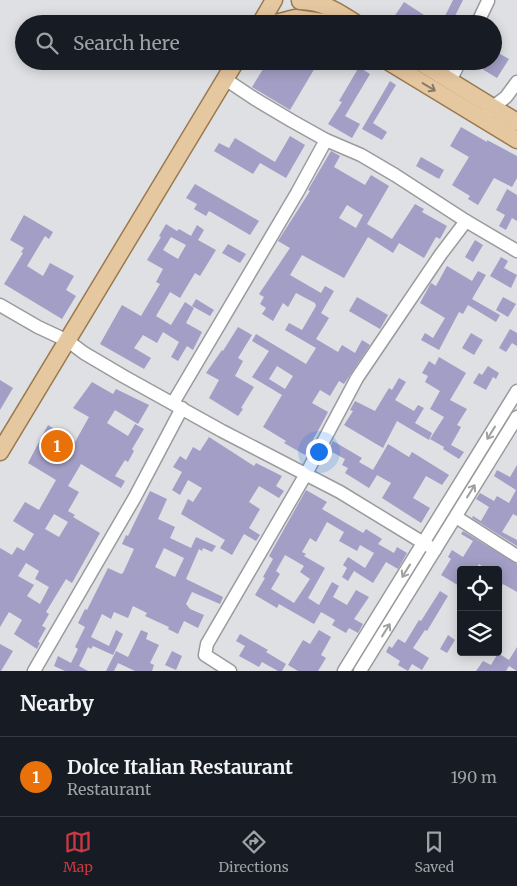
<!DOCTYPE html>
<html lang="en">
<head>
<meta charset="utf-8">
<style>
	:root { --surface:#171b24; --page:#242831; --text:#f1f3f6; --muted:#9ea1a6; --line:#363941; --accent:#c93943 }
	body { margin:0; font-family:Merriweather,serif; background:var(--page); color:var(--text) }
	.controls { position:absolute; right:15px; bottom:15px; display:grid; overflow:hidden; border-radius:5px; box-shadow:0 2px 12px #0003 }
	.controls button { width:45px; height:45px; display:grid; place-items:center; padding:0; border:0; border-bottom:1px solid var(--line); background:var(--surface); color:var(--text); font:25px sans-serif }
	.you { position:absolute; left:318px; top:451px; width:18px; height:18px; margin:-12px; border:4px solid #fff; border-radius:50%; background:#1a73e8; box-shadow:0 0 0 8px #1a73e833 }
	.badge { display:grid; place-items:center; width:32px; height:32px; border-radius:50%; background:var(--accent); color:#fff; font-size:16px; font-weight:700 }
	.pin { position:absolute; translate:-50% -50%; border:2px solid #fff; box-shadow:0 1px 5px #0006 }
	.list { margin:0; padding:0; list-style:none }
	h2 { display:flex; justify-content:space-between; align-items:center; height:65px; margin:0; padding:0 20px; font-size:21px }
	h2 small { font-size:16px; font-weight:400; color:var(--muted) }
	.list li { display:grid; grid-template-columns:32px 1fr auto; gap:15px; align-items:center; box-sizing:border-box; height:80px; padding:0 20px; border-top:1px solid var(--line) }
	.list b { display:block; font-size:19px; white-space:nowrap }
	.list p { margin:0; font-size:16px; white-space:nowrap; color:var(--muted) }
	.list em { font-size:16px; font-style:normal; color:var(--muted) }
	.icon { flex:none; width:28px; height:28px; fill:none; stroke:currentColor; stroke-width:2; stroke-linecap:round; stroke-linejoin:round }
	.map { position:relative; flex:none; width:517px; height:671px; overflow:hidden }
	.search { position:absolute; background:var(--surface); box-shadow:0 2px 12px #0003; left:15px; right:15px; top:15px; height:55px; display:flex; align-items:center; gap:12px; box-sizing:border-box; padding:0 18px; border-radius:28px; color:var(--muted); font-size:19px }
	.sheet { height:145px; background:var(--surface) }
	nav { display:flex; justify-content:space-around; align-items:center; box-sizing:border-box; height:70px; border-top:1px solid var(--line); background:var(--surface); font-size:14px; color:var(--muted) }
	nav a { display:grid; justify-items:center; gap:2px }
	nav .on { color:var(--accent) }
	.map>svg:first-child { display:block }
	.building { fill:#a39ec5; fill-rule:evenodd }
	.lines { fill:none; stroke-linecap:round; stroke-linejoin:round }
	.minor-casing { stroke:#9a9b9e; stroke-width:15 }
	.major-casing { stroke:#9a7a4e; stroke-width:19 }
	.minor { stroke:#fff; stroke-width:12 }
	.major { stroke:#e6c8a0; stroke-width:16 }
	.oneway { stroke:#897a67 }
	.oneway2 { stroke:#a0a0a1 }
</style>
</head>
<body>
<div class="map">
<svg width="517" height="671" viewBox="0 0 517 671">
	<rect width="100%" height="100%" fill="#dee0e3"/>
	<g class="building">
		<path d="M453 0H463L451 24H441Z"/>
		<path d="M404 2 438 24H405L394 17Z"/>
		<path d="M493 50 509 59 497 78 469 61H493Z"/>
		<path d="M268 61H319L290 110 252 87Z"/>
		<path d="M359 67 370 74 345 116 360 124 352 138 328 124 342 102 339 101Z"/>
		<path d="M390 81 396 85 373 123 387 132 382 140 362 129Z"/>
		<path d="M461 127 487 142V140L517 156V178L512 187 494 178 478 205 468 199 470 196 452 185 469 157 450 146Z"/>
		<path d="M290 136 305 145 286 178 260 163 253 174 214 151 219 143 229 148 235 138 275 162Z"/>
		<path d="M331 151 340 156 334 167 365 185 371 175 389 186 367 224 392 239 415 204 424 209 422 212 447 226 440 239 436 237 424 258 399 243 393 253 368 237 344 278 302 255 290 275 321 293 325 286 334 291 321 313 329 318 316 339 338 352 342 345 355 353 362 340 370 345 344 384 339 381 330 396 320 390 312 403 328 412 305 455 284 443 286 441 263 427 282 395 252 377 269 351 252 341 256 334 306 364 316 348 285 330 289 323 302 330 316 306 315 303 296 293 288 307 283 303 273 321 262 314 266 308 260 304 264 297 259 294 290 248 278 241 310 191 308 190ZM347 205 363 215 356 228 339 218ZM277 366 293 376 285 389 269 379Z"/>
		<path d="M421 157 444 170 439 179 416 166Z"/>
		<path d="M195 184 259 221 250 235 209 211 206 216 194 209 197 204 186 198Z"/>
		<path d="M507 189 517 195V221L512 218 506 230 499 226 505 215 496 210Z"/>
		<path d="M24 215 53 232 49 239 45 236 27 266 43 276 50 263 74 276 66 290 76 296 62 319 4 284 23 253 21 252 24 248 10 240Z"/>
		<path d="M166 224 177 231 179 229 191 236 197 225 204 230 198 240 216 250 200 276 195 273 180 298 170 292 156 316 171 325 185 302 194 308 186 323 202 332 193 350 187 346 178 361 171 357 179 342 163 332 157 343 143 335 134 348 151 358 144 369 100 344 122 305 141 316 160 284 156 282 163 269 147 260 161 237 159 236ZM171 237 186 245 178 259 163 250Z"/>
		<path d="M475 240 483 245 473 262 465 257Z"/>
		<path d="M228 244 246 254 240 263 222 253Z"/>
		<path d="M501 257 508 261 504 268 517 275 511 288 490 276Z"/>
		<path d="M447 266 472 281 478 271 486 275 472 299 500 315 496 322 468 305 463 314 459 312 439 350 421 340 425 333 433 338 445 318 420 303 431 283 436 286Z"/>
		<path d="M357 297 388 315 380 329 349 311Z"/>
		<path d="M503 297 516 304 508 317 496 310Z"/>
		<path d="M196 299 214 310 210 316 192 306Z"/>
		<path d="M238 327 252 335 238 358 243 361 235 376 254 387 241 408 243 409 238 416 209 398 219 380 206 373 222 350 223 351Z"/>
		<path d="M510 329 517 333V346L512 343 506 352 499 348Z"/>
		<path d="M471 333 483 340 474 355 462 348Z"/>
		<path d="M439 357 466 373 450 400 467 409 457 425 461 427 451 445 464 452 459 459 443 449 444 447 430 439 444 417 430 409 440 391 425 382 428 376 422 373 429 361 435 365Z"/>
		<path d="M488 366 499 373 496 379 493 377 486 390 473 383 479 373 482 375Z"/>
		<path d="M399 378 406 382 395 400 414 411 418 405 424 408 415 423 432 433 429 440 397 421 383 448 344 425 353 411 350 410 355 401 375 411 389 388 392 390Z"/>
		<path d="M0 380 13 388 0 410Z"/>
		<path d="M92 382 113 394 116 389 149 405 138 424 115 410 107 423 128 436 135 424 144 429 132 449 134 451 128 462 125 460 115 476 125 481 121 488 81 464 68 486 79 492 68 511 75 515 73 517 100 533 72 583 66 579 46 612 49 614 42 626 46 628 38 642 40 643 37 649 14 634 22 620 9 612 0 627V548L12 555 17 547 24 551 34 534 13 521 25 502 39 510 56 480 28 463 48 425 75 442 89 417 73 408ZM54 514 68 522 59 537 45 529ZM26 563 39 571 35 579 49 587 40 604 27 596 34 585 18 576Z"/>
		<path d="M209 437 254 466 256 463 282 476 276 486 284 491 279 498 259 486 249 502 260 509 249 528 260 535 256 541 244 534 232 555 220 548 225 540 181 514 188 499 193 502 202 488 188 480 180 495 172 490 182 472 173 467 180 456 186 460 193 447 200 451Z"/>
		<path d="M333 441 362 458 359 462 373 470 388 444 409 457 412 452 449 475 442 485 426 476 413 498 430 508 421 523 382 498 391 483 377 475 369 488 345 473 348 468 342 465 345 459 328 450Z"/>
		<path d="M517 465V516L513 514 502 532 517 540V546L472 518 473 516 481 521 489 507 476 499 480 493 494 501 497 496 509 503 516 490 494 476 497 470 510 477Z"/>
		<path d="M306 490 327 502 322 509 363 533 366 529 382 539 378 544 394 553 397 547 407 553 398 569 386 562 373 583 354 571 348 581 342 577 347 568 343 565 348 557 365 568 374 553 360 545 357 551 339 541 344 532 327 522 316 542 310 538 302 552 306 554 304 556 325 568 308 598 319 605 332 582 339 586 333 597 347 605 356 590 369 597 354 619 363 624 358 633 349 628 346 633 332 625 335 620 321 612 314 624 279 604 277 608 255 595 265 578 263 577 273 559 269 556ZM285 555 304 566 300 572 310 579 294 603 271 589 280 574 276 571Z"/>
		<path d="M150 491 167 499 158 519 175 527 170 538 191 548 196 537 216 546 212 552 203 548 202 551 199 549 186 579 223 597 220 604 192 592 186 604 190 609 204 615 198 628 184 621 178 634 168 629 169 627 145 616 147 613 133 606 128 618 114 612 111 619 102 614 91 637 109 646 116 630 123 634 113 655 93 646 91 649 88 647 79 666 88 671H65L54 666 58 656 71 663 78 649 75 647 85 627 78 623 85 609 87 610 108 568 121 574 123 573 134 549 122 544 126 535 128 536ZM164 548 184 558 175 577 155 567Z"/>
		<path d="M463 531 517 564V592L503 584 498 592V570H488L479 564 476 570H461V587L441 575 451 559 448 557 452 550 463 557 473 541 461 534Z"/>
		<path d="M440 591 448 596 427 631 425 630 413 648 429 658 422 670 412 664 408 671 398 665 400 661 386 652 389 646 392 648 398 639 405 643 419 620 421 621Z"/>
		<path d="M141 630 148 633 146 639 159 645 150 663 154 665 152 671H135L118 663 114 671H106L116 651 128 657Z"/>
		<path d="M319 630 331 637 321 655 326 658 318 671H298L288 665 303 640 310 644Z"/>
		<path d="M240 634 268 650 266 652 286 664 282 671H278L262 662 259 667 239 656 245 646 236 641Z"/>
		<path d="M448 635 455 640 447 653 440 649Z"/>
		<path d="M0 644 13 651 1 671H0Z"/>
		<path d="M517 647V671L509 666 506 671H476L483 661 491 665 498 653 509 660Z"/>
		<path d="M172 651 182 656 176 670 165 665Z"/>
	</g>
	<g class="lines">
		<defs>
			<g id="minor">
				<path d="M477 24 488 1"/>
				<path d="M225 79 255 99 292 121 326 140 361 155 395 175 466 221 517 251"/>
				<path d="M450 81 460 61"/>
				<path d="M488 113 493 107 506 97 517 82"/>
				<path d="M0 305 38 327 68 341 84 353 123 376 222 431 340 492 435 550"/>
				<path d="M173 403 297 193 326 140"/>
				<path d="M456 517 517 556"/>
				<path d="M34 671 135 497 182 408"/>
				<path d="M230 671 205 655 207 644 306 474 357 378 441 254 466 221"/>
				<path d="M344 671 517 391"/>
				<path d="M360 671 517 417"/>
			</g>
			<g id="major">
				<path d="M300 1C322 1 339 12 357 24"/>
				<path d="M260 24 274 0"/>
				<path d="M272 24 295 18 323 22"/>
				<path d="M387 61 517 140"/>
				<path d="M418 61 517 122"/>
				<path d="M0 452 236 61"/>
			</g>
		</defs>
		<use href="#minor" class="minor-casing"/>
		<use href="#major" class="major-casing"/>
		<use href="#minor" class="minor"/>
		<use href="#major" class="major"/>
	</g>
	<defs><path id="oneway-shaft" d="M-6 0H5M1.5-3L5.5 0L1.5 3" fill="none" stroke-width="1.6" stroke-linecap="round" stroke-linejoin="round" transform="scale(1.25)"/></defs>
	<use class="oneway" href="#oneway-shaft" transform="translate(429 87) rotate(31)"/>
	<g class="oneway2">
		<use href="#oneway-shaft" transform="translate(491 433) rotate(122)"/>
		<use href="#oneway-shaft" transform="translate(471 491) rotate(-58)"/>
		<use href="#oneway-shaft" transform="translate(406 571) rotate(122)"/>
		<use href="#oneway-shaft" transform="translate(386 630) rotate(-58)"/>
	</g>
</svg>
<div class="controls">
<button><svg class="icon" aria-label="locate" viewBox="0 0 24 24"><circle cx="12" cy="12" r="6"/><path d="M12 2v4M12 18v4M2 12h4M18 12h4"/></svg></button>
<button><svg class="icon" aria-label="layers" viewBox="0 0 24 24"><path d="M12 4l9 5-9 5-9-5zM3 14l9 5 9-5"/></svg></button>
</div>
<div class="you"></div>
<div class="pin badge" style="left:57px;top:446px;background:#e8710a">1</div>
<div class="search"><svg class="icon" aria-label="search" viewBox="0 0 24 24"><circle cx="10" cy="10" r="6"/><path d="M15 15l6 6"/></svg>Search here</div>
</div>
<section class="sheet">
<h2>Nearby<small></small></h2>
<ul class="list">
<li><span class="badge" style="background:#e8710a">1</span><div><b>Dolce Italian Restaurant</b><p>Restaurant</p></div><em>190 m</em></li>
</ul>
</section>
<nav>
<a class="on"><svg class="icon" aria-label="map" viewBox="0 0 24 24"><path d="M3 6l6-2 6 2 6-2v14l-6 2-6-2-6 2zM9 4v14M15 6v14"/></svg>Map</a>
<a><svg class="icon" aria-label="directions" viewBox="0 0 24 24"><path d="M12 3l9 9-9 9-9-9zM9 14v-3h6M13 9l2 2-2 2"/></svg>Directions</a>
<a><svg class="icon" aria-label="saved" viewBox="0 0 24 24"><path d="M7 4h10v16l-5-4-5 4z"/></svg>Saved</a>
</nav>
</body>
</html>
